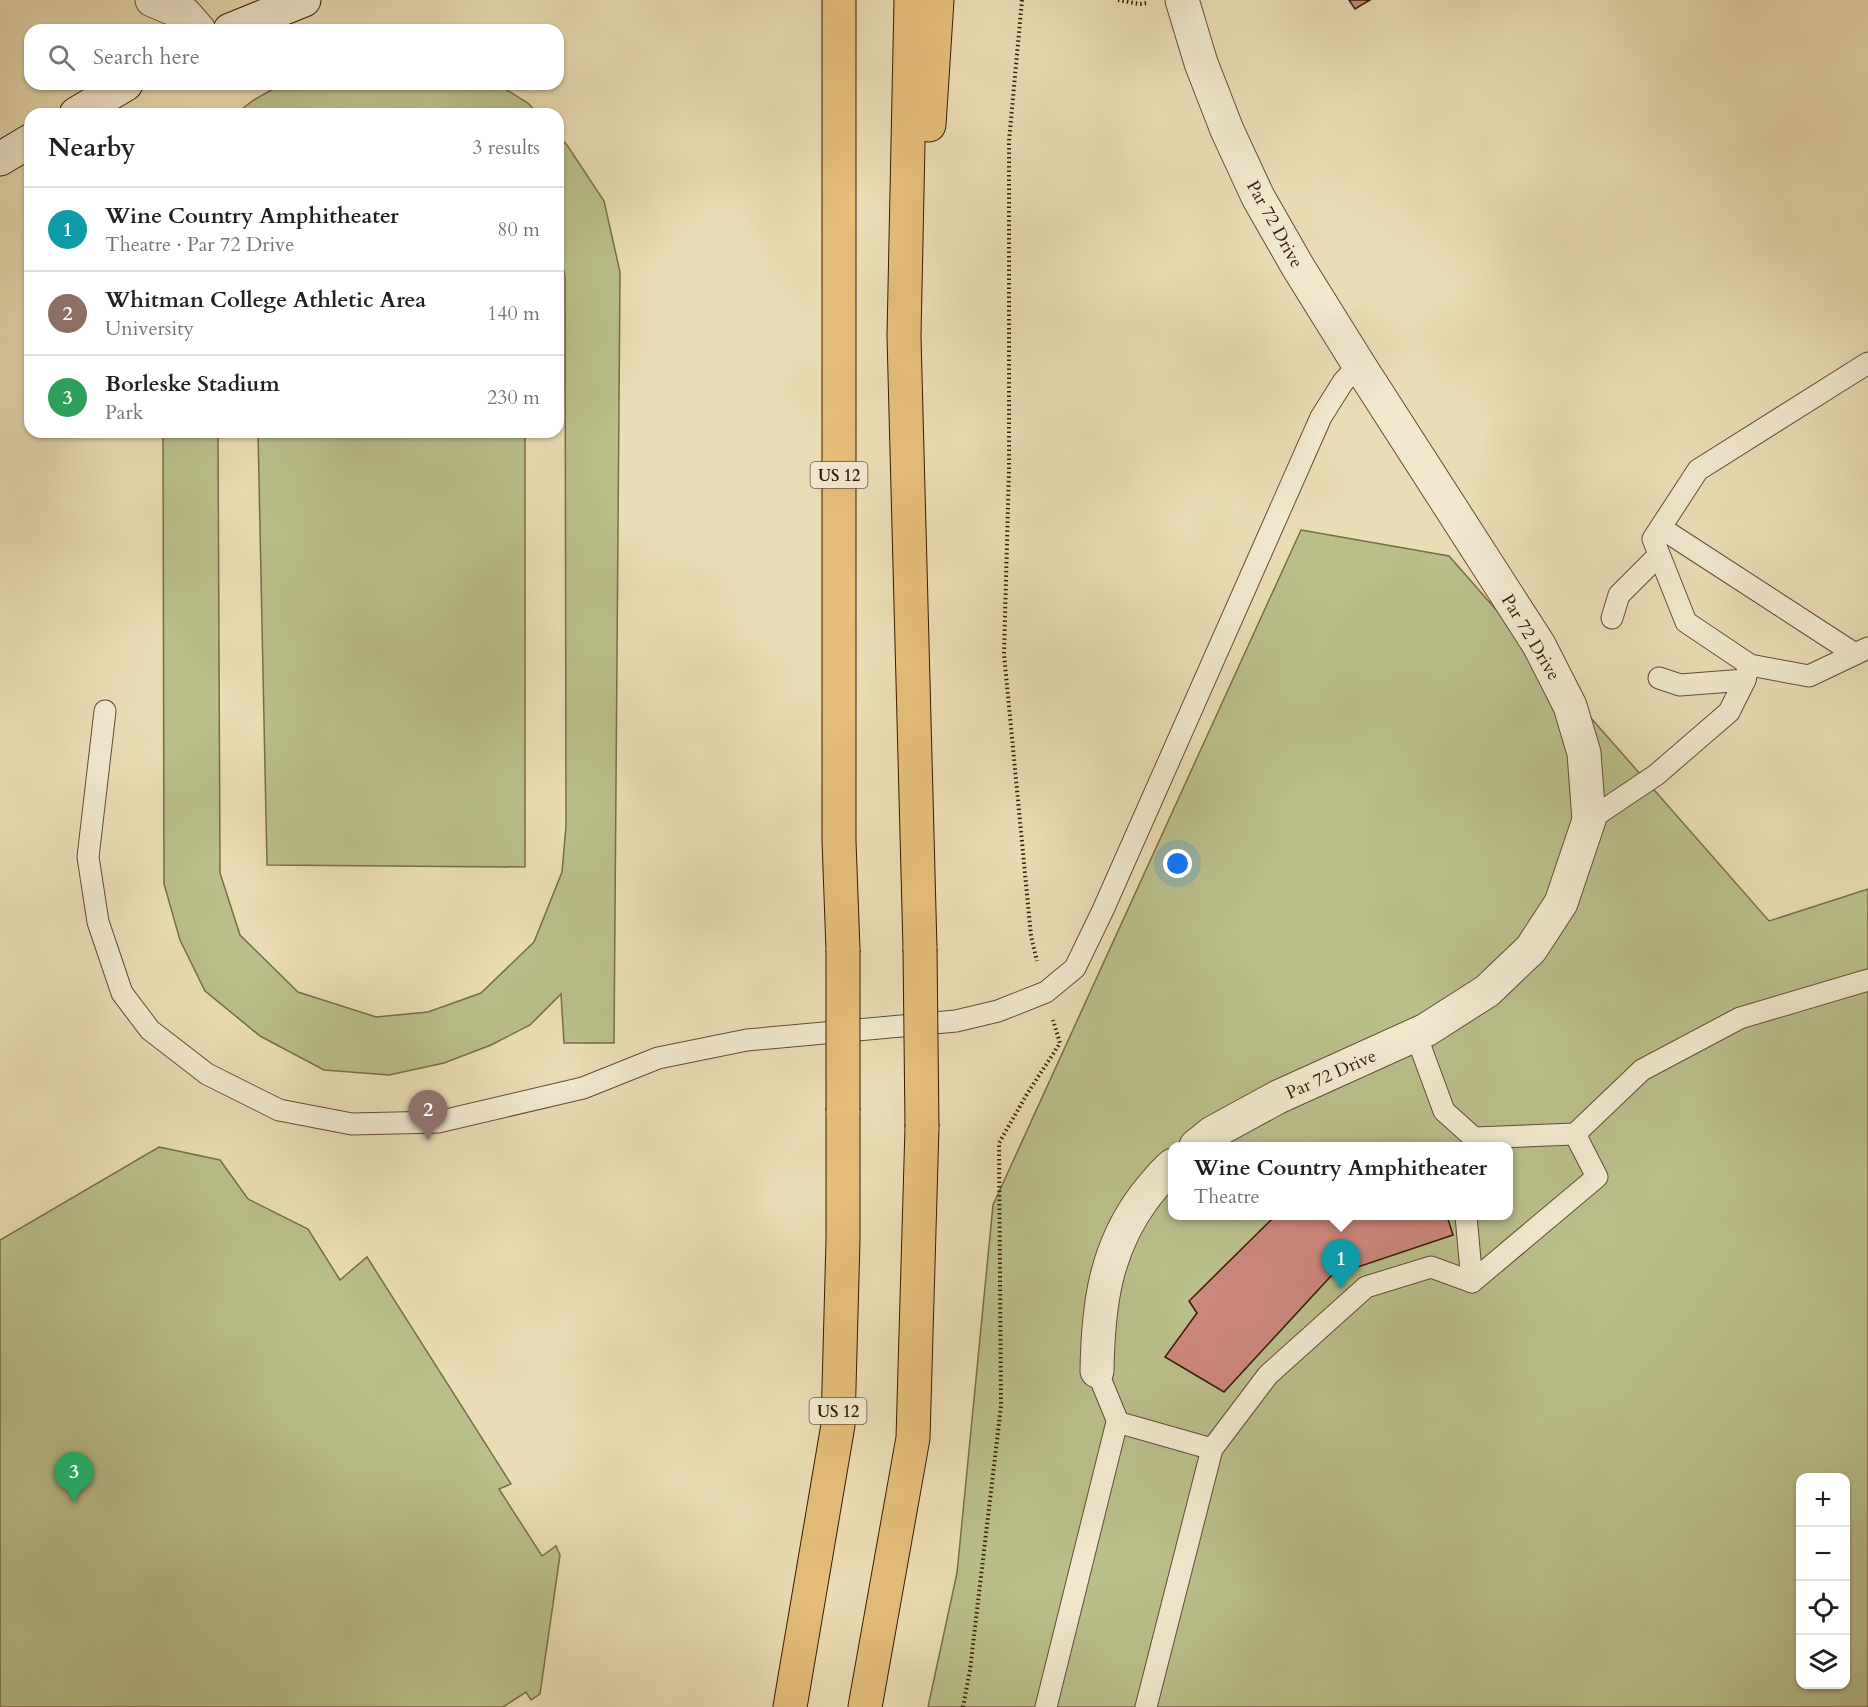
<!DOCTYPE html>
<html lang="en">
<head>
<meta charset="utf-8">
<style>
	:root { --surface:#fff; --page:#f6f6f6; --text:#202124; --muted:#757577; --line:#e0e0e0; --accent:#ea580c }
	body { margin:0; font-family:Cardo,serif; background:var(--page); color:var(--text) }
	.controls { position:absolute; right:18px; bottom:18px; display:grid; overflow:hidden; border-radius:12px; box-shadow:0 2px 4px #0004 }
	.controls button { width:54px; height:54px; display:grid; place-items:center; padding:0; border:0; border-bottom:2px solid var(--line); background:var(--surface); color:var(--text); font:30px sans-serif }
	.you { position:absolute; left:1178px; top:864px; width:21px; height:21px; margin:-15px; border:4px solid #fff; border-radius:50%; background:#1a73e8; box-shadow:0 0 0 9px #1a73e833 }
	.badge { display:grid; place-items:center; width:39px; height:39px; border-radius:50%; background:var(--accent); color:#fff; font-size:20px; font-weight:700 }
	.pin { position:absolute; translate:-50% -50px; filter:drop-shadow(0 2px 3px #0008) }
	.pin::after { content:''; position:absolute; top:32px; width:21px; height:18px; background:inherit; clip-path:polygon(0 0,100% 0,50% 100%) }
	.popup { position:absolute; left:1168px; top:1142px; width:345px; height:78px; box-sizing:border-box; display:grid; place-content:center; border-radius:12px; background:var(--surface); filter:drop-shadow(0 2px 4px #0005); font-size:20px; white-space:nowrap; color:var(--muted) }
	.popup b { font-size:22px; color:var(--text) }
	.popup::after { content:''; position:absolute; left:50%; top:100%; margin-left:-12px; border:12px solid transparent; border-top-color:var(--surface) }
	.list { margin:0; padding:0; list-style:none }
	h2 { display:flex; justify-content:space-between; align-items:center; height:78px; margin:0; padding:0 24px; font-size:26px }
	h2 small { font-size:20px; font-weight:400; color:var(--muted) }
	.list li { display:grid; grid-template-columns:39px 1fr auto; gap:18px; align-items:center; box-sizing:border-box; height:84px; padding:0 24px; border-top:2px solid var(--line) }
	.list b { display:block; font-size:22px; white-space:nowrap }
	.list p { margin:0; font-size:20px; white-space:nowrap; color:var(--muted) }
	.list em { font-size:20px; font-style:normal; color:var(--muted) }
	.icon { flex:none; width:33px; height:33px; fill:none; stroke:currentColor; stroke-width:2; stroke-linecap:round; stroke-linejoin:round }
	.map { position:relative; flex:none; width:1868px; height:1707px; overflow:hidden }
	.search { position:absolute; background:var(--surface); box-shadow:0 2px 4px #0004; left:24px; top:24px; width:540px; height:66px; display:flex; align-items:center; gap:15px; box-sizing:border-box; padding:0 21px; border-radius:18px; color:var(--muted); font-size:22px }
	.panel { position:absolute; background:var(--surface); box-shadow:0 2px 4px #0004; left:24px; top:108px; width:540px; height:330px; border-radius:18px }
	.map>svg:first-child { display:block }
	.green { fill:#babf8b; stroke:#7a6c48; stroke-width:1.5; fill-rule:evenodd }
	.building { fill:#cc887c; stroke:#391906; stroke-width:1.5 }
	.lines { fill:none; stroke-linecap:round; stroke-linejoin:round }
	.lane-casing { stroke:#654a32; stroke-width:23 }
	.street-casing { stroke:#654a32; stroke-width:35 }
	.secondary-casing { stroke:#391906; stroke-width:35 }
	.highway-casing { stroke:#391906; stroke-width:35 }
	.path { stroke:#391906; stroke-width:4; stroke-dasharray:1.5 3; stroke-linecap:butt }
	.lane { stroke:#f1e8ce; stroke-width:21 }
	.street { stroke:#f1e8ce; stroke-width:33 }
	.secondary { stroke:#f1e8ce; stroke-width:33 }
	.highway { stroke:#e5be7a; stroke-width:33 }
	.highway-bridge-casing { stroke:#391906; stroke-width:35; stroke-linecap:butt }
	.highway-bridge { stroke:#e5be7a; stroke-width:33 }
	.labels { text-anchor:middle; stroke-width:4.5; stroke-linejoin:round; paint-order:stroke }
	.shield { fill:#f1e8ce; stroke:#705742; stroke-width:1.5 }
	.shield-label { font-size:16px; font-weight:bold; fill:#391906 }
	.street-label { font-size:18px; fill:#391906; stroke:#f1e8ce }
</style>
</head>
<body>
<div class="map">
<svg width="1868" height="1707" viewBox="0 0 1868 1707">
	<rect width="100%" height="100%" fill="#eadcb4"/>
	<filter id="stains"><feTurbulence type="fractalNoise" baseFrequency=".00333" numOctaves="4"/><feColorMatrix values="0 0 0 0 .2 0 0 0 0 .09 0 0 0 0 .02 0 0 0 .5 -.17"/></filter>
	<radialGradient id="worn" r=".72"><stop offset=".6" stop-color="#630" stop-opacity="0"/><stop offset="1" stop-color="#630" stop-opacity=".3"/></radialGradient>
	<g class="green">
		<path d="M282 84H497L528 103 538 114H236L252 101Z"/>
		<path d="M558 136 567 145 604 201 620 272 614 1043H564L561 994 530 1025 491 1045 444 1063 389 1075 324 1070 260 1036 205 991 180 940 164 884 163 432H218L220 873 240 935 298 992 376 1017 428 1012 481 993 534 942 562 872 566 826 565 276 558 246Z"/>
		<path d="M258 432H525V867L267 865Z"/>
		<path d="M1301 530 1449 556 1769 921 1868 889V1707H928L957 1573 993 1205ZM1173 1146H1509V1216H1173ZM1800 1478H1846V1684H1800Z"/>
		<path d="M159 1147 220 1160 248 1199 308 1229 340 1280 367 1257 511 1484 499 1489 542 1556 556 1546 560 1555 540 1694 531 1700 526 1692 503 1707H0V1240Z"/>
	</g>
	<g class="building">
		<path d="M1349 0H1370L1355 9Z"/>
		<path d="M1275 1216H1447L1453 1235 1331 1276 1224 1392 1165 1357 1197 1313 1189 1301Z"/>
	</g>
	<g class="lines">
		<defs>
			<g id="lane">
				<path d="M1868 363 1698 470 1653 539 1686 622 1750 665 1809 676 1868 648"/>
				<path d="M1661 528 1855 654"/>
				<path d="M1612 618 1619 595 1659 555"/>
				<path d="M1659 678 1680 685 1745 680 1748 668"/>
				<path d="M105 711 88 857 98 922 122 993 150 1030 207 1074 279 1110 352 1124 438 1122 583 1088 658 1058 747 1040 956 1021 998 1011 1046 992 1075 968 1103 910 1321 417 1343 382 1359 365"/>
				<path d="M1589 820 1656 775 1729 712 1745 680"/>
				<path d="M1416 1035 1444 1111 1474 1138 1575 1134 1642 1070 1740 1018 1868 980"/>
				<path d="M1466 1216 1472 1282"/>
				<path d="M1097 1371 1118 1422"/>
				<path d="M1046 1707 1117 1422 1212 1449"/>
				<path d="M1146 1707 1212 1449 1268 1375 1366 1287 1431 1267 1472 1282 1597 1177 1575 1134"/>
			</g>
			<g id="street">
				<path d="M152 0 185 14 199 30"/>
				<path d="M1182 0 1201 63 1227 130 1258 197 1298 267 1359 365 1539 645 1570 706 1584 753 1589 820 1561 903 1531 949 1487 991 1426 1030 1278 1097 1212 1133 1196 1146"/>
				<path d="M1097 1371C1098 1306 1105 1249 1145 1196 1154 1185 1162 1174 1173 1165"/>
			</g>
			<g id="secondary">
				<path d="M230 30 304 0"/>
				<path d="M76 114 126 84"/>
				<path d="M0 159 30 141"/>
			</g>
			<g id="highway">
				<path d="M839 0V841L843 950"/>
				<path d="M911 0 904 336 920 949"/>
				<path d="M929 125 937 0"/>
				<path d="M790 1707 838 1425 843 1240V1111"/>
				<path d="M865 1707 913 1438 922 1127"/>
			</g>
		</defs>
		<use href="#lane" class="lane-casing"/>
		<use href="#street" class="street-casing"/>
		<use href="#secondary" class="secondary-casing"/>
		<use href="#highway" class="highway-casing"/>
		<g class="path">
			<path d="M1022 0 1009 141V469L1004 654 1031 936 1037 961"/>
			<path d="M1118 0 1140 4 1147 3"/>
			<path d="M963 1707 970 1670 1001 1406 999 1143 1027 1094 1060 1043 1053 1020"/>
		</g>
		<use href="#lane" class="lane"/>
		<use href="#street" class="street"/>
		<use href="#secondary" class="secondary"/>
		<use href="#highway" class="highway"/>
		<defs>
			<g id="highway-bridge">
				<path d="M920 949 922 1127"/>
				<path d="M843 1111V950"/>
			</g>
		</defs>
		<use href="#highway-bridge" class="highway-bridge-casing"/>
		<use href="#highway-bridge" class="highway-bridge"/>
	</g>
	<g class="labels">
		<g class="shield">
			<rect x="810.5" y="462" width="57" height="26" rx="4.5"/>
			<rect x="809.5" y="1398" width="57" height="26" rx="4.5"/>
		</g>
		<g class="shield-label">
			<text x="839" y="481">US 12</text>
			<text x="838" y="1417">US 12</text>
		</g>
		<g class="street-label">
			<text transform="translate(1275 224) rotate(61)" y="6">Par 72 Drive</text>
			<text transform="translate(1531 637) rotate(59)" y="6">Par 72 Drive</text>
			<text transform="translate(1331 1074) rotate(-24)" y="6">Par 72 Drive</text>
		</g>
	</g>
	<rect width="100%" height="100%" filter="url(#stains)"/>
	<rect width="100%" height="100%" fill="url(#worn)"/>
</svg>
<div class="controls">
<button>+</button>
<button>−</button>
<button><svg class="icon" aria-label="locate" viewBox="0 0 24 24"><circle cx="12" cy="12" r="6"/><path d="M12 2v4M12 18v4M2 12h4M18 12h4"/></svg></button>
<button><svg class="icon" aria-label="layers" viewBox="0 0 24 24"><path d="M12 4l9 5-9 5-9-5zM3 14l9 5 9-5"/></svg></button>
</div>
<div class="you"></div>
<div class="pin badge" style="left:1341px;top:1289px;background:#0f9aa8">1</div>
<div class="popup"><b>Wine Country Amphitheater</b>Theatre</div>
<div class="pin badge" style="left:428px;top:1140px;background:#8d6e63">2</div>
<div class="pin badge" style="left:74px;top:1502px;background:#2e9e5b">3</div>
<div class="search"><svg class="icon" aria-label="search" viewBox="0 0 24 24"><circle cx="10" cy="10" r="6"/><path d="M15 15l6 6"/></svg>Search here</div>
<section class="panel">
<h2>Nearby<small>3 results</small></h2>
<ul class="list">
<li><span class="badge" style="background:#0f9aa8">1</span><div><b>Wine Country Amphitheater</b><p>Theatre · Par 72 Drive</p></div><em>80 m</em></li>
<li><span class="badge" style="background:#8d6e63">2</span><div><b>Whitman College Athletic Area</b><p>University</p></div><em>140 m</em></li>
<li><span class="badge" style="background:#2e9e5b">3</span><div><b>Borleske Stadium</b><p>Park</p></div><em>230 m</em></li>
</ul>
</section>
</div>
</body>
</html>
